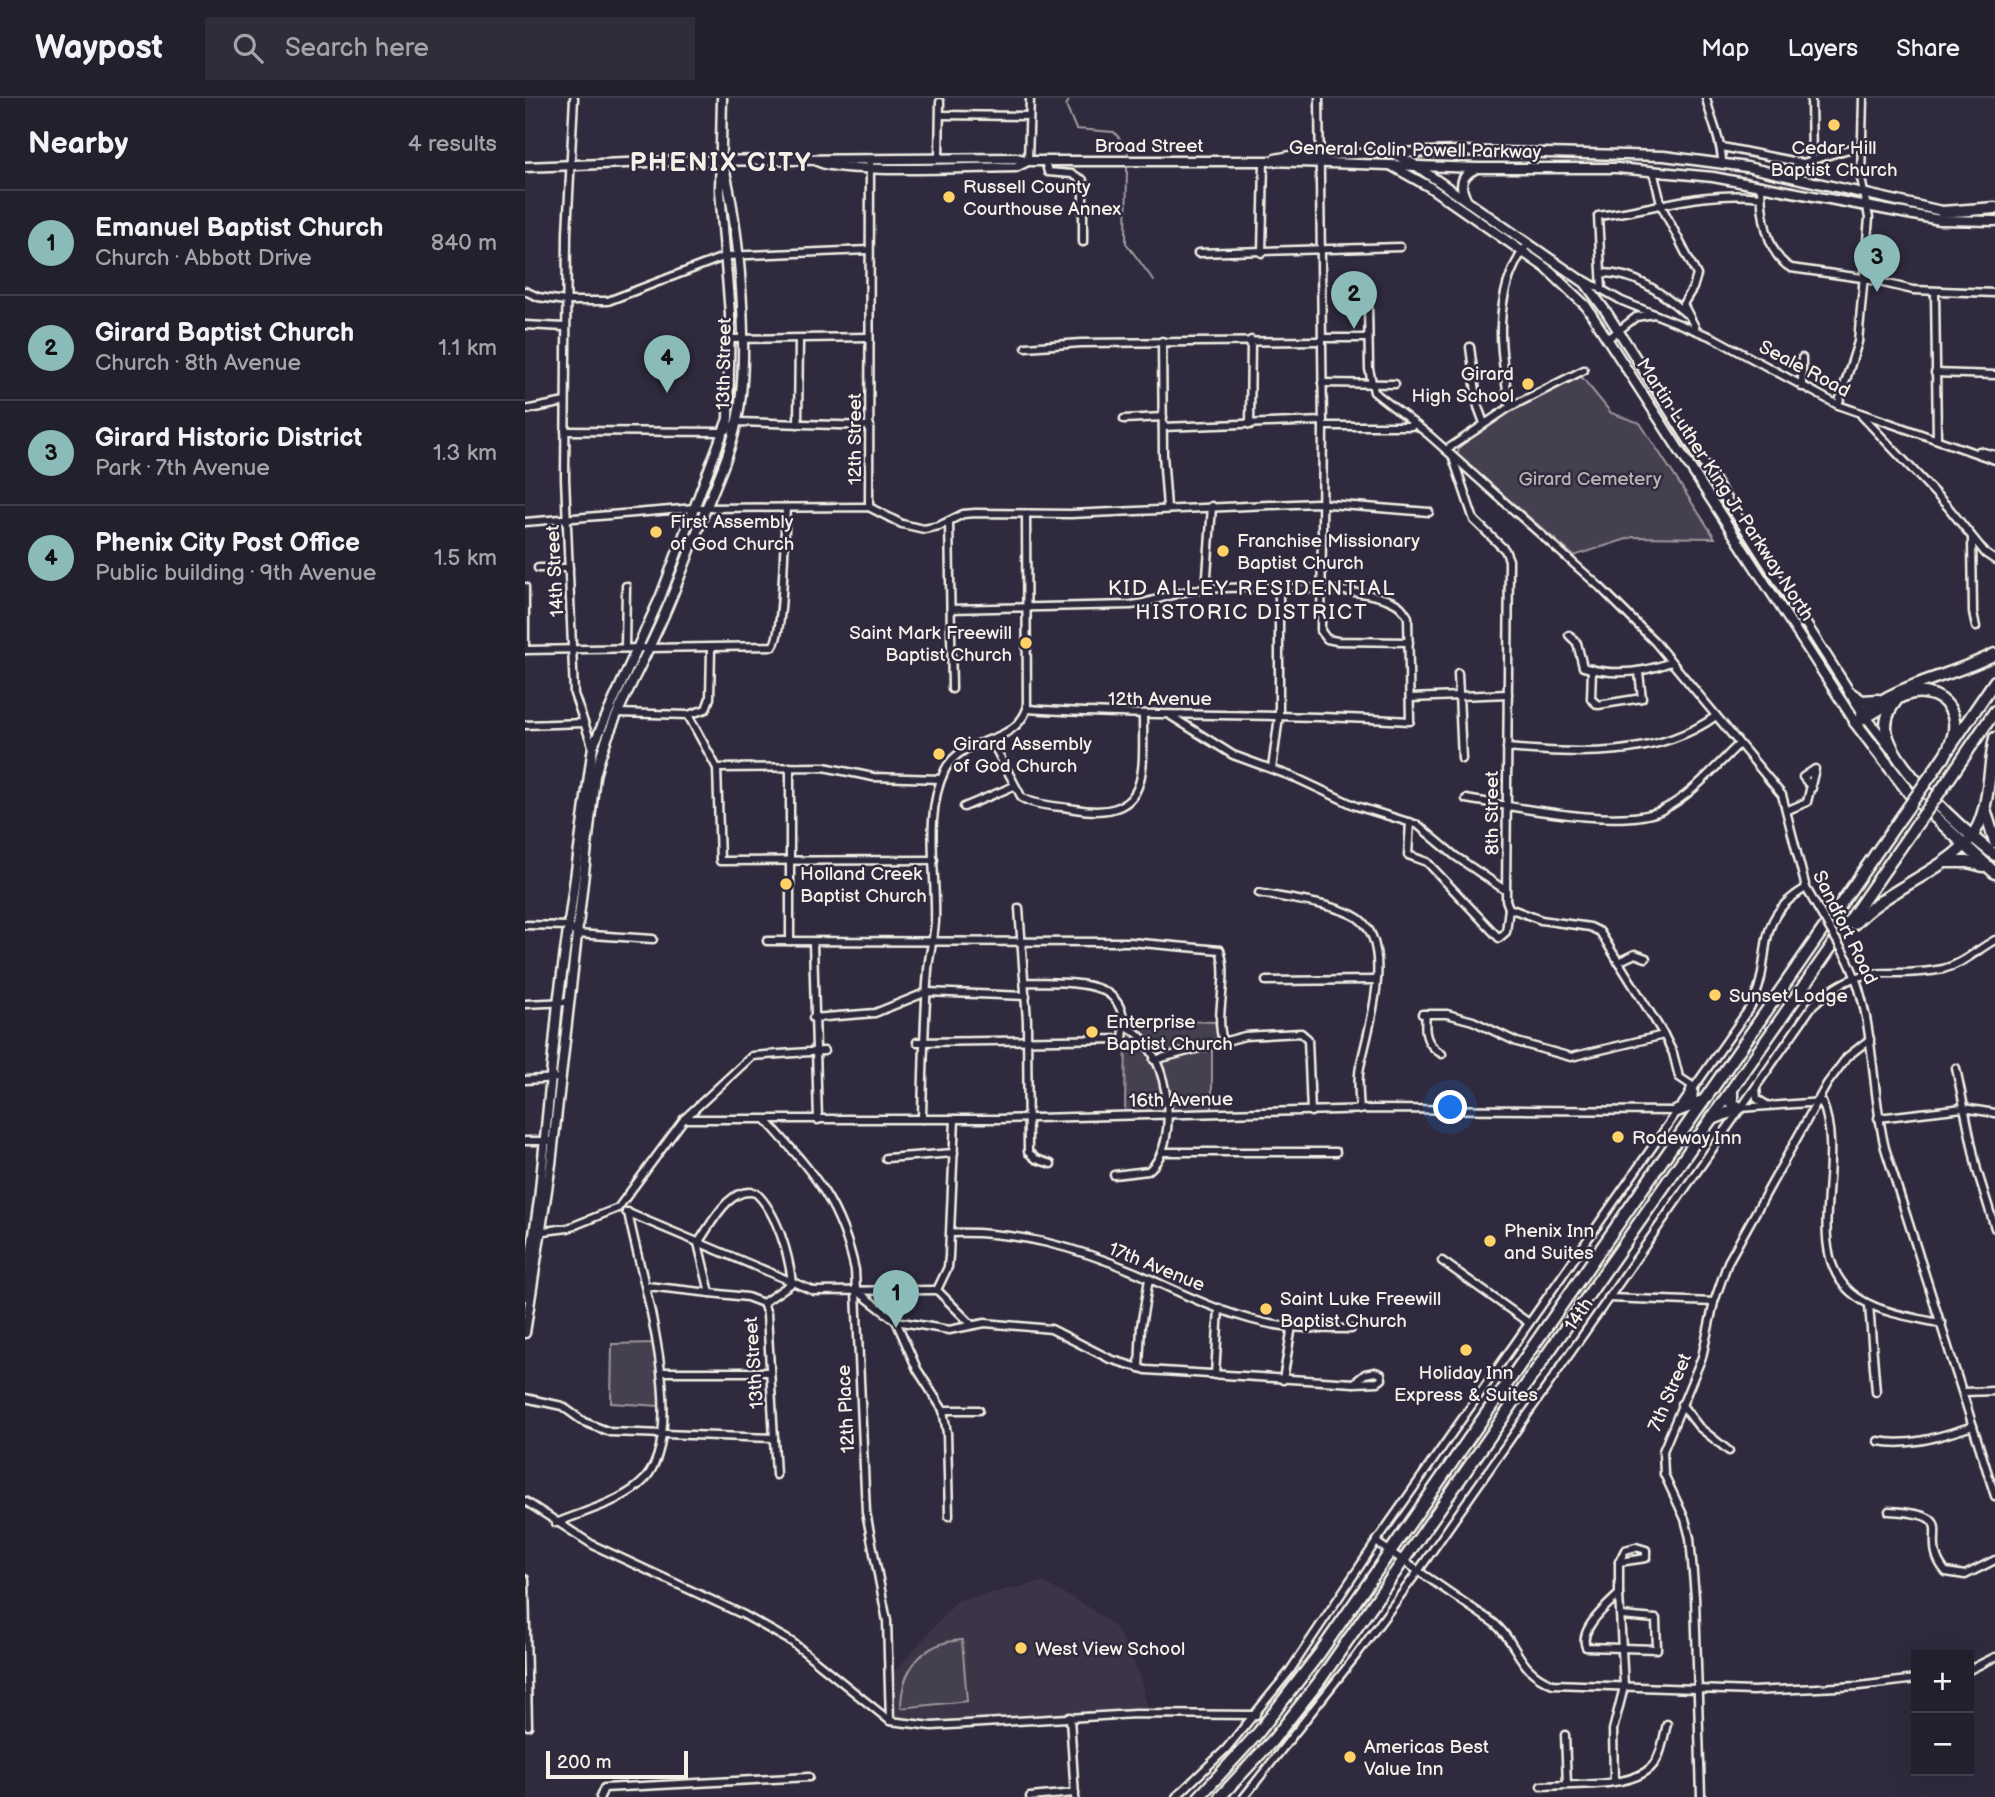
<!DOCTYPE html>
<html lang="en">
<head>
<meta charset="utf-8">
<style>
	:root { --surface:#23202e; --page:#2f2d3a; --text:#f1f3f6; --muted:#a3a3aa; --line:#403e4a; --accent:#8bbbb9 }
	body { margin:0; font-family:"Balsamiq Sans",sans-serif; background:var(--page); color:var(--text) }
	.controls { position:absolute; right:21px; bottom:21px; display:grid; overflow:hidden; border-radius:0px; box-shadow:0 7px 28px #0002 }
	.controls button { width:63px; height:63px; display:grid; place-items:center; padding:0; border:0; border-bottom:2px solid var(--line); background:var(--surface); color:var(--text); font:35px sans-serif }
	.scale { position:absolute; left:21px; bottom:18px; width:142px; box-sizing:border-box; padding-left:7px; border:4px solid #f4f1e8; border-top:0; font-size:19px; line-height:24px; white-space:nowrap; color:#f4f1e8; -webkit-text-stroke:5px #2f2a3d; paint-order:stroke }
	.you { position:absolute; left:926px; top:1010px; width:24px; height:24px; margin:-18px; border:5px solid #fff; border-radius:50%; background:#1a73e8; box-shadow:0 0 0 10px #1a73e833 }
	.badge { display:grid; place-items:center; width:46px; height:46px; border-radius:50%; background:var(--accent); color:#111; font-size:23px; font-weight:700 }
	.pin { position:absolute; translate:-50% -58px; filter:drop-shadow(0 2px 4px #0008) }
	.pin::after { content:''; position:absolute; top:37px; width:24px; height:21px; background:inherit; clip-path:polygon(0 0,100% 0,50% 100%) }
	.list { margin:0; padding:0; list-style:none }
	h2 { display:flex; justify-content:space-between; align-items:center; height:91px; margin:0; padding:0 28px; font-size:30px }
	h2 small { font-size:23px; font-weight:400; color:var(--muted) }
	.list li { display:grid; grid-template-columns:46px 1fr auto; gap:21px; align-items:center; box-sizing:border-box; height:105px; padding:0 28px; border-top:2px solid var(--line) }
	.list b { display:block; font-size:26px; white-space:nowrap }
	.list p { margin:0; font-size:23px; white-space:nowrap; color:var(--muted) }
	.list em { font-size:23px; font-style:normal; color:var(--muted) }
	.icon { flex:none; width:38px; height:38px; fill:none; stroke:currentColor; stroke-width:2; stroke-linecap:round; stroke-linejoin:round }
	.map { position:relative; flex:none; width:1470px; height:1699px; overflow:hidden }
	header { display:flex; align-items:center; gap:42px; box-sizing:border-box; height:98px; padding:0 35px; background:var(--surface); border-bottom:2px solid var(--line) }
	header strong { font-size:33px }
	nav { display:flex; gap:38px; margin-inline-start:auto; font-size:24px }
	.search { width:490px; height:63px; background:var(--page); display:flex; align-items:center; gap:18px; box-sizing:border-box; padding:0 24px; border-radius:0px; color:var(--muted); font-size:26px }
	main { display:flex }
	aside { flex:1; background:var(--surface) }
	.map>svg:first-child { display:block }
	.built { fill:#3b3647 }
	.green { fill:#454050; stroke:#9c989c; stroke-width:2 }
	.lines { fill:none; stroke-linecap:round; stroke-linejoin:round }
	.stream { stroke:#a19ea0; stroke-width:2 }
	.minor-casing { stroke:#f4f1e8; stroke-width:11 }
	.major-casing { stroke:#f4f1e8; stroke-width:13 }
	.highway-casing { stroke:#f4f1e8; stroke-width:15 }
	.minor { stroke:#2f2a3d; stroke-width:6 }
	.major { stroke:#2f2a3d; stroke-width:8 }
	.highway { stroke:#2f2a3d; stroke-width:10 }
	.minor-bridge-casing { stroke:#f4f1e8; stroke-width:11; stroke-linecap:butt }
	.highway-bridge-casing { stroke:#f4f1e8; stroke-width:15; stroke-linecap:butt }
	.minor-bridge { stroke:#2f2a3d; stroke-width:6 }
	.highway-bridge { stroke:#2f2a3d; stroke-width:10 }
	.poi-dot { fill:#ffd166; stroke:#2f2a3d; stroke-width:2.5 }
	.labels { text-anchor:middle; stroke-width:5; stroke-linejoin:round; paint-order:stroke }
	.street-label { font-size:19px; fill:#f4f1e8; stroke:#2f2a3d }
	.poi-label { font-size:19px; fill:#f4f1e8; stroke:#2f2a3d; text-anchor:start }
	.park-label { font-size:19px; fill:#b7b3b3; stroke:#2f2a3d }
	.neighbourhood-label { font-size:21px; letter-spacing:2px; fill:#f4f1e8; stroke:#2f2a3d }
	.district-label { font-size:26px; font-weight:bold; letter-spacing:2px; fill:#f4f1e8; stroke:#2f2a3d }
</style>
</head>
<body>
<header>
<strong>Waypost</strong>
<div class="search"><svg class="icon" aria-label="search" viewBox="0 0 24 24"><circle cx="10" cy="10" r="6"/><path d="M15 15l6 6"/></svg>Search here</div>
<nav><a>Map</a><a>Layers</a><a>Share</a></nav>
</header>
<main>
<aside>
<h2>Nearby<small>4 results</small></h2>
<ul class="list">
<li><span class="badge">1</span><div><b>Emanuel Baptist Church</b><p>Church · Abbott Drive</p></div><em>840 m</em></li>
<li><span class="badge">2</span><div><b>Girard Baptist Church</b><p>Church · 8th Avenue</p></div><em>1.1 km</em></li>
<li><span class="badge">3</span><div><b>Girard Historic District</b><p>Park · 7th Avenue</p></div><em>1.3 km</em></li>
<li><span class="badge">4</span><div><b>Phenix City Post Office</b><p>Public building · 9th Avenue</p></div><em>1.5 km</em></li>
</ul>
</aside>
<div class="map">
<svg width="1470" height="1699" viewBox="0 0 1470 1699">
	<rect width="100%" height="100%" fill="#2f2a3d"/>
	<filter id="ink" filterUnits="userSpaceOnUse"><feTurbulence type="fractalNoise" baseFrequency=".0143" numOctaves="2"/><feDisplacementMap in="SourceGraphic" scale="14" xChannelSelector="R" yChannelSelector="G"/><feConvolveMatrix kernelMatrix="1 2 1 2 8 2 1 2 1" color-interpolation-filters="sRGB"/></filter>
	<g filter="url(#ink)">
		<path class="built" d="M517 1484 564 1509 591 1530 612 1570 623 1611 409 1624 370 1622V1573L433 1502Z"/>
		<g class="green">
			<path d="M1056 278 1086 315 1115 325 1190 440 1108 439 1049 458 932 357 935 347 998 305Z"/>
			<path d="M623 922 690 924 695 942 687 945V1014L600 1015 601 933Z"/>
			<path d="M131 1245 135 1308 86 1305 87 1246Z"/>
			<path d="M437 1542 442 1603 376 1610C376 1571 398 1544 437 1542Z"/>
		</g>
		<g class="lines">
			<g class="stream">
				<path d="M545 0 541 8 551 31 589 34 603 51V59"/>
				<path d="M602 68 601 145 629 183"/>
			</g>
			<defs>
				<g id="minor">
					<path d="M49 0 42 135 40 380 49 596 68 650"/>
					<path d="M794 0 798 328 796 533 802 541 812 543 884 544"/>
					<path d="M1181 0C1186 22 1197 44 1197 65"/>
					<path d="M1286 0 1287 63"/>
					<path d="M416 17 502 18"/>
					<path d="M1197 49 1278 65 1337 47"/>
					<path d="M414 60 415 4"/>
					<path d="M503 63 505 0"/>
					<path d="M520 63 523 74 547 76 558 82V144"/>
					<path d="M1128 73 1137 109 1172 177 1168 190 1158 206 1170 229"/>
					<path d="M1236 87C1236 111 1241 157 1266 170L1337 180 1388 192 1470 195"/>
					<path d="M673 155 875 149"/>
					<path d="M737 155 739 63"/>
					<path d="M1077 175C1110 175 1136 194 1160 215"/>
					<path d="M1058 181 1097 203 1189 240 1313 307 1470 362"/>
					<path d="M1077 192 1073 118C1130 111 1179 92 1236 99"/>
					<path d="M0 193 13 199 40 203H83L201 158 343 152"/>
					<path d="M1410 193 1412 341"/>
					<path d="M843 204 844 271 849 294 904 337 1075 489 1130 544 1257 697 1281 790 1292 809"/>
					<path d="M0 227 40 229"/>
					<path d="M797 240H843"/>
					<path d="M1084 240 1111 219 1129 216"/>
					<path d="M205 241 344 239"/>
					<path d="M637 243 638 356 642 410"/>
					<path d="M501 249 556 245 797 243"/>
					<path d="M945 249 953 309 959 325"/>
					<path d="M1410 275 1470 277"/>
					<path d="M797 285 870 286"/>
					<path d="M1277 289V260"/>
					<path d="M1313 307 1333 244 1344 120 1336 80 1338 0"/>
					<path d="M985 309C975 256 966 197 1000 150"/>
					<path d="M0 312 40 304"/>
					<path d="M1337 318 1423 409 1461 456 1470 462"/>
					<path d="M599 321 638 319"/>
					<path d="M273 326 274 241"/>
					<path d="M725 327 726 242"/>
					<path d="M798 328H887"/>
					<path d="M638 329 798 323"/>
					<path d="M40 333 199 334 212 324 345 328"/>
					<path d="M921 352 985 309 1059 272"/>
					<path d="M1454 353 1470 357"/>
					<path d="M928 360 949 422 980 452 984 462 981 802 984 810 1016 822 1065 829 1075 834 1139 937 1148 955 1154 979 1169 989"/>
					<path d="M344 409 345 61"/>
					<path d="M0 424 170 410 344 409 377 426 399 431 414 428 438 416 450 415 545 416 791 405 904 414"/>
					<path d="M424 424 427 591"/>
					<path d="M1447 441 1448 514 1451 529"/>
					<path d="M13 470H44"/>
					<path d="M0 489V552"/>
					<path d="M681 492 687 408"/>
					<path d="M426 511 606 507C626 505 644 496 664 493 703 487 835 487 868 504 876 507 879 513 883 519L885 623C757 614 630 620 502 611"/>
					<path d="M1044 537 1052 545 1058 569C1088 578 1118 575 1146 564"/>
					<path d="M100 550 101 488"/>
					<path d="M0 552 248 548C259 536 259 433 261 411"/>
					<path d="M1067 571 1066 601 1073 607 1117 600 1114 575"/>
					<path d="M933 575 937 661"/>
					<path d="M885 600 983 596"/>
					<path d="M92 615 163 617 181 611 185 600 186 550"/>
					<path d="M163 617 192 670 195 763 409 762"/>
					<path d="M646 618 708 657 771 680 831 708 893 727 930 758 980 792"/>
					<path d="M0 627 59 625"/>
					<path d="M466 642 497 700C512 708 534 708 550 711 626 724 618 673 618 618"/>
					<path d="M982 650C1052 656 1132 661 1191 618"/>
					<path d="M265 669V843"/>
					<path d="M192 670 299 669 348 679 416 681"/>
					<path d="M747 671 754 618V490"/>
					<path d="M941 701C987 708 1097 732 1137 712 1166 698 1191 668 1214 646"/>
					<path d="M439 709 489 688"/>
					<path d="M1263 712 1282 704 1290 671 1278 679 1287 690"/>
					<path d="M885 724 883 757 902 764 974 840 981 834 984 810"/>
					<path d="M734 795C761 801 810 805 833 820 871 847 843 932 835 969 832 983 834 997 835 1012"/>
					<path d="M494 810 502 923 503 1054 511 1061 526 1066"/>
					<path d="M0 827 44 828 51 836 128 841"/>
					<path d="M242 843 605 844 695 852C705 881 689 914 698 943"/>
					<path d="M288 844 293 1022"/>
					<path d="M1323 862C1351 921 1345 988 1360 1050L1470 1398"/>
					<path d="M1093 864 1110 856 1121 860"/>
					<path d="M741 883 851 882"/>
					<path d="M0 906 43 904"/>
					<path d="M897 916H922L948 923 992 944 1046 959 1139 937"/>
					<path d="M901 916C899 934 900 946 917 956"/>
					<path d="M288 920 350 915 402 894 501 898"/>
					<path d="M392 944 598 941C607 876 543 886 500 884"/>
					<path d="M629 962 720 938 776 935 783 941 786 1014"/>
					<path d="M1431 970 1452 1072 1470 1130"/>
					<path d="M0 982 34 980"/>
					<path d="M1231 989 1232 1001 1242 1007"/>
					<path d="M1215 1010 1297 1004C1325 1069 1266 1169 1344 1206 1366 1217 1394 1220 1417 1226"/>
					<path d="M1353 1020 1438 1010 1470 1015"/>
					<path d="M159 1021H474L850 1011 1152 1013"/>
					<path d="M397 1021C398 971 399 921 403 872 404 856 409 840 410 824 412 776 398 717 420 672 438 636 487 650 502 611L501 416"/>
					<path d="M241 1022C286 1073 315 1102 330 1172L341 1414 362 1523 365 1623"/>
					<path d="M0 1043H28"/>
					<path d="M639 1054H811"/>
					<path d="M361 1060 429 1055"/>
					<path d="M589 1077 623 1073C660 1044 641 941 599 928"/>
					<path d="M101 1114 289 1193 412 1192"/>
					<path d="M11 1134 43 1130 93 1110 159 1021 227 958 299 953"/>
					<path d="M426 1135C492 1133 551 1149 612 1175 652 1193 693 1214 736 1224 765 1231 797 1231 826 1231"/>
					<path d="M917 1163 1004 1225"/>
					<path d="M122 1188 222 1199 238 1205"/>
					<path d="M331 1192 371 1223 424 1232 460 1225 526 1231 585 1261 621 1272 829 1285"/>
					<path d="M412 1192 423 1169 424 1158 430 1021"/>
					<path d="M412 1192 447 1227"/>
					<path d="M185 1195 173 1145C186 1127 204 1087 231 1095 252 1115 264 1156 267 1185"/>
					<path d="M1083 1200 1189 1204"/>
					<path d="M238 1205 242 1216 251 1377"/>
					<path d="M238 1205 267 1185"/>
					<path d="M1344 1207 1351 1294"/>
					<path d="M371 1223 392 1271 418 1312 422 1335 424 1418"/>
					<path d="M614 1270 616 1228 624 1181"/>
					<path d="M137 1274H244"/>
					<path d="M850 1274 856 1276 857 1281 853 1284 829 1285 840 1276Z"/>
					<path d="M690 1277 694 1210"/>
					<path d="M758 1282 767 1228"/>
					<path d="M1438 1294 1470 1293"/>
					<path d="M0 1300 37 1308 59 1324 85 1334 249 1340"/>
					<path d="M1156 1306 1174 1329 1204 1353"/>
					<path d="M418 1312H454"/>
					<path d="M1353 1343C1387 1349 1416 1338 1448 1328"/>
					<path d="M0 1403 68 1447 219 1517 267 1544 365 1623 407 1628 610 1616 731 1617"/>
					<path d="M1364 1413C1442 1417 1390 1438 1421 1474L1440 1477 1470 1462"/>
					<path d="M31 1425C57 1414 91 1406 114 1387 170 1341 114 1175 103 1114"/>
					<path d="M851 1444 969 1525C995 1547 991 1572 1028 1586L1228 1593 1334 1588 1391 1581"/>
					<path d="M1111 1449 1121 1452V1460L1094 1464 1100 1452Z"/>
					<path d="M1094 1464V1496C1083 1507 1053 1531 1061 1549L1132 1551 1131 1521 1096 1518"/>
					<path d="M0 1481 3 1628"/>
					<path d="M1444 1572 1470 1559"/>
					<path d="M545 1619 550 1699"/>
					<path d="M1040 1637 1042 1686"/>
					<path d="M1089 1683 1088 1632 1099 1589 1094 1496"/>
					<path d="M1016 1688C1045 1686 1109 1691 1128 1667 1137 1656 1138 1640 1142 1626"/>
					<path d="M75 1699 79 1690 284 1679"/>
					<path d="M505 1699 550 1695"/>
					<path d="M651 1699 701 1651 764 1574 851 1444 1226 908C1251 860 1224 823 1281 790"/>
					<path d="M719 1699 830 1559 894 1472 1288 907C1341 859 1360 883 1418 871 1438 866 1453 851 1470 842"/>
					<path d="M1176 1699 1170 1499 1165 1440 1160 1421 1139 1376 1138 1353 1177 1259 1189 1204 1203 1164 1302 986 1322 959 1345 941"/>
				</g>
				<g id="major">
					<path d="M865 54 887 65 1060 185 1082 215 1338 615 1366 651"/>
					<path d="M750 61 765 58 935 53 1139 58 1222 69 1421 114"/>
					<path d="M294 64C318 76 455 69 491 69L503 63"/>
					<path d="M867 68 903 88 1021 170 1061 208 1330 624"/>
					<path d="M0 69 151 63 491 60 503 63H744L953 70H1092L1188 79 1415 122 1470 123"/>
					<path d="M942 103C934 89 935 78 950 71"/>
					<path d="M0 1198 14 1102 33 905 68 648 135 500 203 321 205 216 195 92 197 0"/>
					<path d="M0 1235 26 1066 70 678C83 625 113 576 135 526 152 489 165 451 180 413 192 383 206 353 212 322 225 261 215 135 200 74"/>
				</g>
				<g id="highway">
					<path d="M1417 114 1470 110"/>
					<path d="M1325 595 1337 603 1353 602"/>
					<path d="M1374 599C1367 608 1361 616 1361 629 1362 665 1441 735 1470 757"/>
					<path d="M1337 616C1377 584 1426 579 1470 556"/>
					<path d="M1330 624 1385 696 1470 775"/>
					<path d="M1330 624C1347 618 1361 605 1378 598 1399 589 1425 598 1429 623 1431 636 1424 649 1419 660"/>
					<path d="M1406 677 1470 583"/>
					<path d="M1417 691 1470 613"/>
					<path d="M1460 711 1470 744"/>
					<path d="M1421 764H1443L1458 768"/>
					<path d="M1329 826C1364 787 1437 768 1454 726 1465 700 1464 667 1470 640"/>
					<path d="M1167 992 1166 1002 1173 1007"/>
					<path d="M1152 1013 1178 1003"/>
					<path d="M1190 1020 1215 1010 1207 1005V994"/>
					<path d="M674 1699 733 1635 794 1556 1377 718"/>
					<path d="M695 1699 748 1642 793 1585 1389 730"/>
				</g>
			</defs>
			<use href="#minor" class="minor-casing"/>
			<use href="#major" class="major-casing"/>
			<use href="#highway" class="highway-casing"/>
			<use href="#minor" class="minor"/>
			<use href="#major" class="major"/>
			<use href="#highway" class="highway"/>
			<defs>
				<path id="minor-bridge" d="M1292 809 1323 862"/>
				<g id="highway-bridge">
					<path d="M1377 718 1406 677"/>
					<path d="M1389 730 1417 691"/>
				</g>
			</defs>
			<use href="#minor-bridge" class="minor-bridge-casing"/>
			<use href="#highway-bridge" class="highway-bridge-casing"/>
			<use href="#minor-bridge" class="minor-bridge"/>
			<use href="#highway-bridge" class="highway-bridge"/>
		</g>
	</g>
	<g class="poi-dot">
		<circle cx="1309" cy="27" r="7"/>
		<circle cx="424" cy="99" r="7"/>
		<circle cx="1003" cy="286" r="7"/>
		<circle cx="131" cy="434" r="7"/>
		<circle cx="698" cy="453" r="7"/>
		<circle cx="501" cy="545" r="7"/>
		<circle cx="414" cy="656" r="7"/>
		<circle cx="261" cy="786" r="7"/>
		<circle cx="1190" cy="897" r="7"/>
		<circle cx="567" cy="934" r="7"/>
		<circle cx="1093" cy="1039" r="7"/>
		<circle cx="965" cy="1143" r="7"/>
		<circle cx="741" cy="1211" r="7"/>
		<circle cx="941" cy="1252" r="7"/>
		<circle cx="496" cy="1550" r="7"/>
		<circle cx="825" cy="1659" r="7"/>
	</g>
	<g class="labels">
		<g class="street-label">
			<text x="624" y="54">Broad Street</text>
			<text transform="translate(890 51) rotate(1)" y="7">General Colin Powell Parkway</text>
			<text transform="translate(198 266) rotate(-89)" y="7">13th Street</text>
			<text transform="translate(1280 270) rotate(28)" y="7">Seale Road</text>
			<text transform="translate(329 341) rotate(-90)" y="7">12th Street</text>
			<text transform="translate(1201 391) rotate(57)" y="7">Martin Luther King Jr Parkway North</text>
			<text transform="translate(29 473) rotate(-93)" y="7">14th Street</text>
			<text x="635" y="607">12th Avenue</text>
			<text transform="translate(966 715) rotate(-90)" y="7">8th Street</text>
			<text transform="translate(1321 829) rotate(64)" y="7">Sandfort Road</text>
			<text transform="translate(656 1001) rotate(-1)" y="7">16th Avenue</text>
			<text transform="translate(632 1168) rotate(22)" y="7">17th Avenue</text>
			<text transform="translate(1053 1216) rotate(-56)" y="7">14th</text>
			<text transform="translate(228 1265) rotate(-94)" y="7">13th Street</text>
			<text transform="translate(1144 1294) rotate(-67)" y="7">7th Street</text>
			<text transform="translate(320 1311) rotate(-93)" y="7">12th Place</text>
		</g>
		<g class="poi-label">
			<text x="1309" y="56" text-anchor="middle">Cedar Hill<tspan x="1309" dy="22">Baptist Church</tspan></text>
			<text x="438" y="95">Russell County<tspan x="438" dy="22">Courthouse Annex</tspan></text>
			<text x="989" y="282" text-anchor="end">Girard<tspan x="989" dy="22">High School</tspan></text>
			<text x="145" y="430">First Assembly<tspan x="145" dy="22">of God Church</tspan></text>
			<text x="712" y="449">Franchise Missionary<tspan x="712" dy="22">Baptist Church</tspan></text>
			<text x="487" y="541" text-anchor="end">Saint Mark Freewill<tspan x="487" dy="22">Baptist Church</tspan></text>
			<text x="428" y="652">Girard Assembly<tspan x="428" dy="22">of God Church</tspan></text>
			<text x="275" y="782">Holland Creek<tspan x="275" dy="22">Baptist Church</tspan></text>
			<text x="1204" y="904">Sunset Lodge</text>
			<text x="581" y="930">Enterprise<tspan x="581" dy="22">Baptist Church</tspan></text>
			<text x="1107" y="1046">Rodeway Inn</text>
			<text x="979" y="1139">Phenix Inn<tspan x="979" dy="22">and Suites</tspan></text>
			<text x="755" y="1207">Saint Luke Freewill<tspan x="755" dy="22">Baptist Church</tspan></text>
			<text x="941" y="1281" text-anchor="middle">Holiday Inn<tspan x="941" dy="22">Express &amp; Suites</tspan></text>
			<text x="510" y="1557">West View School</text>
			<text x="839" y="1655">Americas Best<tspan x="839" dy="22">Value Inn</tspan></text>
		</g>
		<g class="park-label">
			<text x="1065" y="387">Girard Cemetery</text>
		</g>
		<g class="neighbourhood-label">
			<text x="727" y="497">KID ALLEY RESIDENTIAL<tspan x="727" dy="24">HISTORIC DISTRICT</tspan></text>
		</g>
		<g class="district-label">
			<text x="196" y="73">PHENIX CITY</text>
		</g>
	</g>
</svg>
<div class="controls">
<button>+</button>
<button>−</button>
</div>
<div class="scale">200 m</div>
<div class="you"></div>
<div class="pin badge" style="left:371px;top:1230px">1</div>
<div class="pin badge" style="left:829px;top:231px">2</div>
<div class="pin badge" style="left:1352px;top:194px">3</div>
<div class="pin badge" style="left:142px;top:295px">4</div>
</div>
</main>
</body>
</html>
